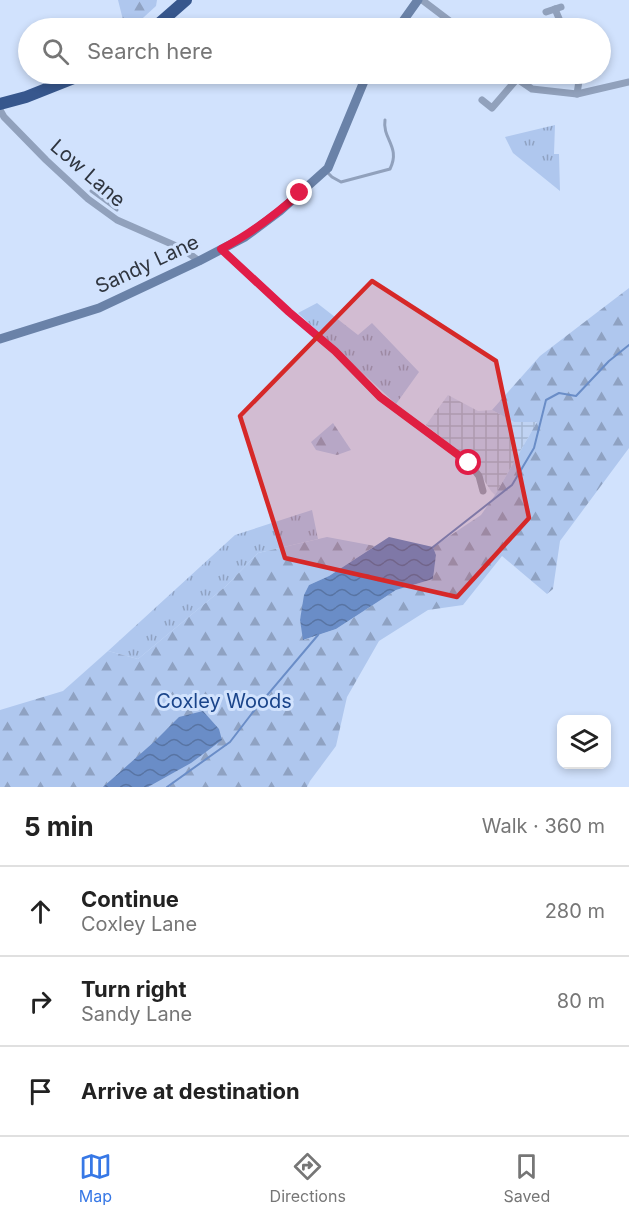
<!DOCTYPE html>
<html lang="en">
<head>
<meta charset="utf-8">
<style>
	:root { --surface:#fff; --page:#f6f6f6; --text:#222; --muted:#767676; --line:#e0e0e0; --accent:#3778e6 }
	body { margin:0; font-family:Inter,sans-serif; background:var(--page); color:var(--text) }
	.controls { position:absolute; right:18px; bottom:18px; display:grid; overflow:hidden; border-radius:12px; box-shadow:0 3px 9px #0003 }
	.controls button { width:54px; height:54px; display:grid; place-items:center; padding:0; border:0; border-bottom:2px solid var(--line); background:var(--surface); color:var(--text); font:30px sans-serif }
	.stop { position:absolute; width:18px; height:18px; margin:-14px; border:4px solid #e11d48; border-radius:50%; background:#fff }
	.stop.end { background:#e11d48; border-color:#fff; box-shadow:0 2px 6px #0008 }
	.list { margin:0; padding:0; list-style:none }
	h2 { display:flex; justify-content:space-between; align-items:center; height:78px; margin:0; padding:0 24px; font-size:26px }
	h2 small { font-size:20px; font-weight:400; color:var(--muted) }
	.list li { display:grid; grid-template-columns:39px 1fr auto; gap:18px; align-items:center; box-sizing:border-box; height:90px; padding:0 24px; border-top:2px solid var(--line) }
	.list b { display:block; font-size:22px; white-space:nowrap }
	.list p { margin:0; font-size:20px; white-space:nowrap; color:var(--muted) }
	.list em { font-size:20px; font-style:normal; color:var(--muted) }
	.icon { flex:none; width:33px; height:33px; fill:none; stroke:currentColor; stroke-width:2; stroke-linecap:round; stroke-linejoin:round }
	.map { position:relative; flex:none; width:629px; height:787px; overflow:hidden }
	.search { position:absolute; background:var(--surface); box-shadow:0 3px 9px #0003; left:18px; right:18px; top:18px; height:66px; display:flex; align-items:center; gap:15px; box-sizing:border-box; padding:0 21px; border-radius:33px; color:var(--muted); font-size:22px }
	.sheet { height:348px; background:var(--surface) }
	nav { display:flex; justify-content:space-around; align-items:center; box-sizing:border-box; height:84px; border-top:2px solid var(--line); background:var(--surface); font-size:16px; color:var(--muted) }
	nav a { display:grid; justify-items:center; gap:3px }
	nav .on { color:var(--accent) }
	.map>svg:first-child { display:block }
	.industrial { fill:url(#industrial-grid) }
	.grass { fill:url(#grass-tufts) }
	.forest { fill:url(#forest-firs) }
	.water { fill:url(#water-waves) }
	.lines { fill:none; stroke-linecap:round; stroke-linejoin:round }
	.stream { stroke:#6a8dc7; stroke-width:2 }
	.lane { stroke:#91a1bc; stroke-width:3 }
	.street { stroke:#91a1bc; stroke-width:7 }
	.secondary { stroke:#6a82a8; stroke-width:9 }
	.highway { stroke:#37578d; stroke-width:12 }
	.route { stroke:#e11d48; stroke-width:8 }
	.marked { fill:#d62828; fill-opacity:0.2; stroke:#d62828; stroke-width:4.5; stroke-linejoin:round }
	.labels { text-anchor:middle; stroke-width:6; stroke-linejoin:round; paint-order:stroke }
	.street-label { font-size:20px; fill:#2f353f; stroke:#d1e2fd }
	.park-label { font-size:20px; fill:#1a448a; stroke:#d1e2fd }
</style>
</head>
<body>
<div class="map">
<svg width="629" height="787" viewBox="0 0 629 787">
	<defs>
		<pattern id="industrial-grid" width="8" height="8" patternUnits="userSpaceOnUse" patternTransform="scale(1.5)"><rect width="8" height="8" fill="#c0d3f3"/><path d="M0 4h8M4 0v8" fill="none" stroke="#a5b6d1"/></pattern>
		<pattern id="grass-tufts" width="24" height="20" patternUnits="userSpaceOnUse" patternTransform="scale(1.5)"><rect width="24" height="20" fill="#afc7ee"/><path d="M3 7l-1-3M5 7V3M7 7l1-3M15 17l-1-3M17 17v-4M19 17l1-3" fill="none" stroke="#8fa2c2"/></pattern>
		<pattern id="forest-firs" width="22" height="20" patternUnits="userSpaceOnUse" patternTransform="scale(1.5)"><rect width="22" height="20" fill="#afc7ee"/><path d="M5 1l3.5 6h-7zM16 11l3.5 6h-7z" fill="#8fa2c2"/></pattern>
		<pattern id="water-waves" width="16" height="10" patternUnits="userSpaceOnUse" patternTransform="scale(1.5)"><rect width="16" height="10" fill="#6a8dc7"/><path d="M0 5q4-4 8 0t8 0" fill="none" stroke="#5874a3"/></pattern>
	</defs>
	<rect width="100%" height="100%" fill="#d1e2fd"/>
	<path class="industrial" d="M448 395 478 411 492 410 514 422H537L495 495 491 491 473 463 426 425Z"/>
	<g class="grass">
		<path d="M555 125 554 154H559L560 191 513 153 505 137Z"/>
		<path d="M317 303 358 335 372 323 419 372 396 404 298 313Z"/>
		<path d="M312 510 318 539 258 553 226 586 138 659 108 651 235 535Z"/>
	</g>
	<g class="forest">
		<path d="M118 0H157L156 6 132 28H125Z"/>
		<path d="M629 288V448L560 541 553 589 547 594 502 556 463 605 428 610 379 641 347 697 336 746 310 781 307 787H0V710L63 691 108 651 138 659 226 586 258 553 327 537 375 546 329 576 309 585 300 620 304 640 336 629 396 590 433 579 436 555 433 547 481 515 495 495 537 422H514L492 410 540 356Z"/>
		<path d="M333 423 351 450 337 455 316 450 311 442Z"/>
	</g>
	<g class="water">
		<path d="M389 537 433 547 436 555 433 579 396 590 336 629 303 640 300 620 304 595 309 585 329 576Z"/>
		<path d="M203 711 219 729 222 740 191 763 148 787H103L155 741 179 717Z"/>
	</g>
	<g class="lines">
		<g class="stream">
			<path d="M433 547 512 485 534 448 546 400 559 393 576 396 609 361 629 345"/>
			<path d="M167 787 230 742 253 712 318 635"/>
		</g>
		<g class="lane">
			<path d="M327 172 332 177 341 182 390 169C401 147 382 139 385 120"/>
			<path d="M91 191 117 210"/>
		</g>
		<g class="street">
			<path d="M422 0 459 28"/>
			<path d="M555 9 563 28"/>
			<path d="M546 12 561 7"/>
			<path d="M510 74 532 89 577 94 629 82"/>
			<path d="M577 94 580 74"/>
			<path d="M482 100 492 108 517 79"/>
			<path d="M0 110 4 117 46 160 88 199 117 220 183 249 199 261"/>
			<path d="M221 249 289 312 335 351 380 397 469 463 479 476 483 491"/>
		</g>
		<g class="secondary">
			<path d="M398 28 418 0"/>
			<path d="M0 339 99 308 199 261 245 237 280 211 328 168 367 74"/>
		</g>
		<g class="highway">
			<path d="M154 28 186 0"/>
			<path d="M0 104 26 97 84 74"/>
		</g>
	</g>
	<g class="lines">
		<path class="route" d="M300 193C275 215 251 234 221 249L289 312 335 351 380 397 469 463"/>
	</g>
	<path class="marked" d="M372 281 496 361 529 518 457 597 285 558 240 416Z"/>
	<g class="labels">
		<g class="street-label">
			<text transform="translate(88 173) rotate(41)" y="7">Low Lane</text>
			<text transform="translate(147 264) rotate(-25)" y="7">Sandy Lane</text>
		</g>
		<g class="park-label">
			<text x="224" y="708">Coxley Woods</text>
		</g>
	</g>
</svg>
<div class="controls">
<button><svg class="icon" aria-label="layers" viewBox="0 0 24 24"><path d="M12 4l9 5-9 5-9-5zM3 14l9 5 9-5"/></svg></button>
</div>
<div class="stop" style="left:469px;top:463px"></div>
<div class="stop end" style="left:300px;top:193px"></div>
<div class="search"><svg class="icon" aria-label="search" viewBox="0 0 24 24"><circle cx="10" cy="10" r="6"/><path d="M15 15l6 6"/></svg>Search here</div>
</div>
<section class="sheet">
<h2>5 min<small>Walk · 360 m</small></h2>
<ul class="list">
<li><svg class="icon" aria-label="ahead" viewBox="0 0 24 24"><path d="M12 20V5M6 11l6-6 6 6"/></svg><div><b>Continue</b><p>Coxley Lane</p></div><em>280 m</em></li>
<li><svg class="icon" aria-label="right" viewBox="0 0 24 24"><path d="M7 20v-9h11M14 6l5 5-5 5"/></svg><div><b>Turn right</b><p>Sandy Lane</p></div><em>80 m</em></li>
<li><svg class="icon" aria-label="arrive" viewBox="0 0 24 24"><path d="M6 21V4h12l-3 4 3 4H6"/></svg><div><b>Arrive at destination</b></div></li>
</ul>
</section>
<nav>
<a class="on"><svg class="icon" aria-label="map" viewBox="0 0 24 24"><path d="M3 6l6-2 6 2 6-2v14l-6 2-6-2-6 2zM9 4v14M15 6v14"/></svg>Map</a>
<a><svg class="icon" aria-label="directions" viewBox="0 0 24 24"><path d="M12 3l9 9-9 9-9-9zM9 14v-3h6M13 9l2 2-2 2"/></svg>Directions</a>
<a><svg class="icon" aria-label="saved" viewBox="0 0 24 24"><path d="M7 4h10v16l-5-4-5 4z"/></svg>Saved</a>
</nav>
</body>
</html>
